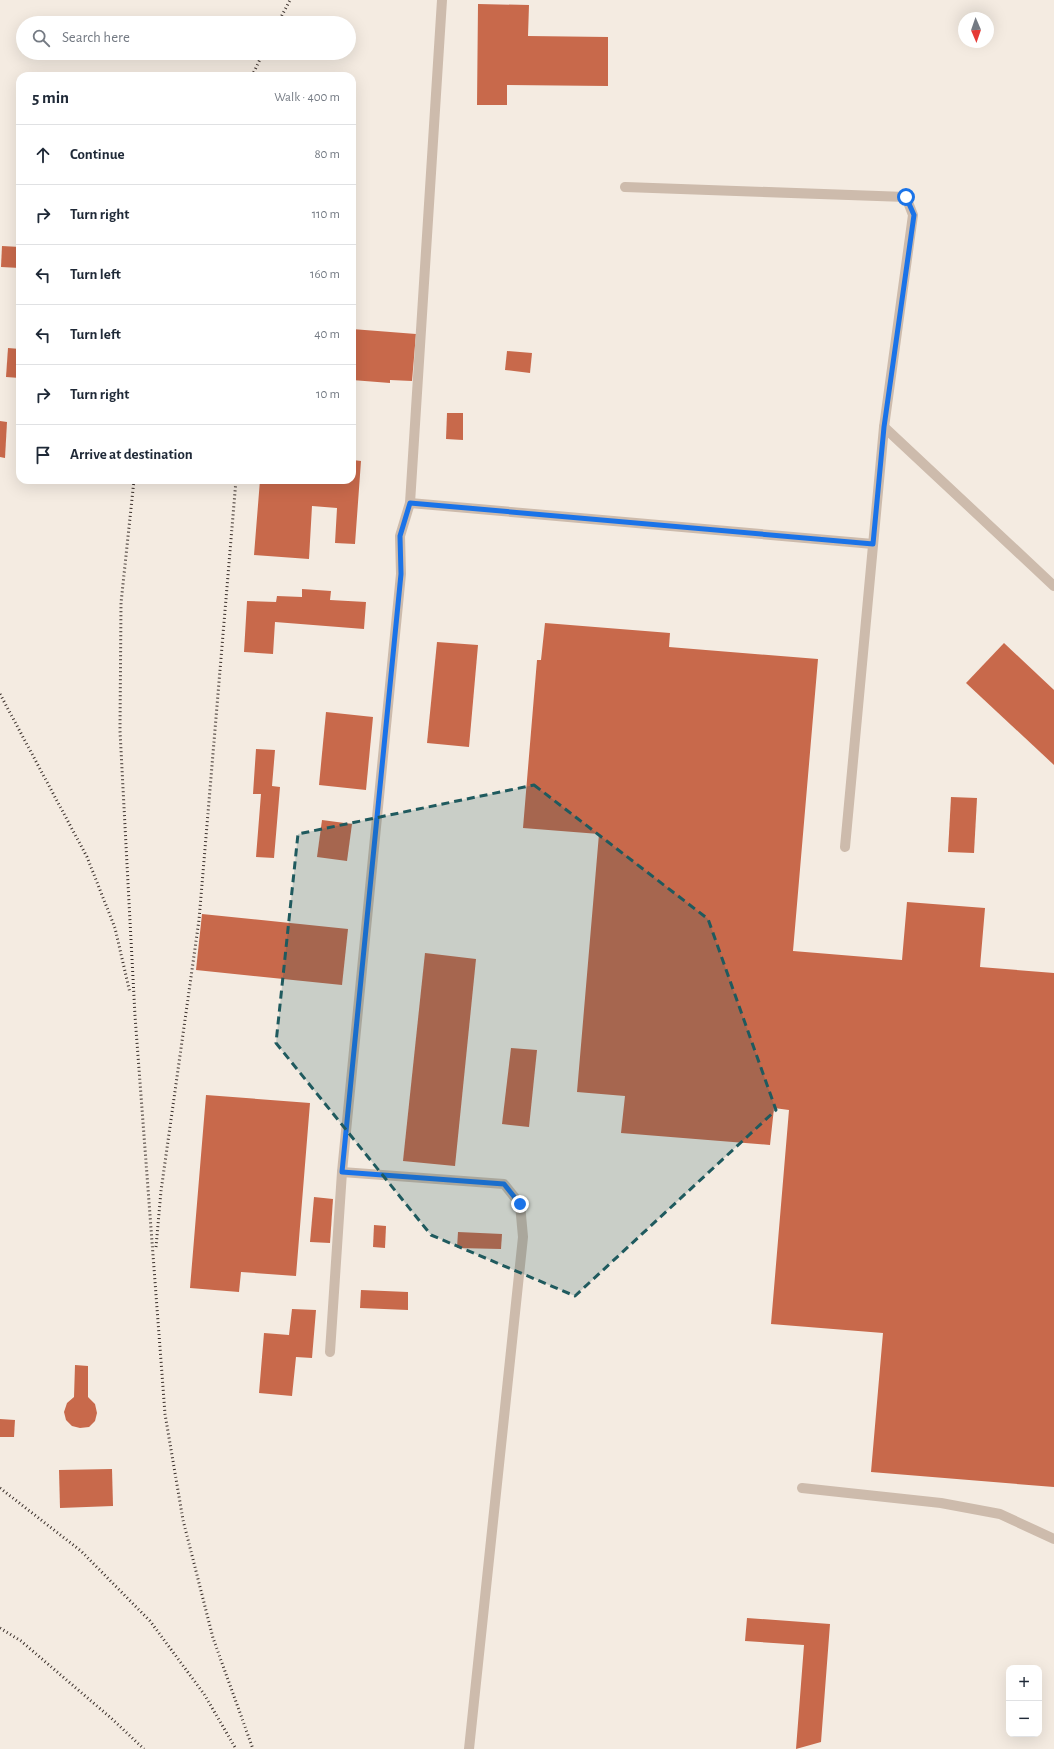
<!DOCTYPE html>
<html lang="en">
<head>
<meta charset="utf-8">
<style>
	:root { --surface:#fff; --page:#f6f6f7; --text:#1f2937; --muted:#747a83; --line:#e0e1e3 }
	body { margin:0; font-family:"Alegreya Sans",sans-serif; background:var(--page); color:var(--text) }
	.controls { position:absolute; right:12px; bottom:12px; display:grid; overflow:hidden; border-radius:8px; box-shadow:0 4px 16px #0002 }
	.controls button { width:36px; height:36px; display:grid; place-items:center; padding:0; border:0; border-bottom:1px solid var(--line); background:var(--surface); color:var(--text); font:20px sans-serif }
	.compass { position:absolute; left:958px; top:12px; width:36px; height:36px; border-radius:50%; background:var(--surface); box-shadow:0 4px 16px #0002; rotate:178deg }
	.stop { position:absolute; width:12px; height:12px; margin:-9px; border:3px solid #1a73e8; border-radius:50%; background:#fff }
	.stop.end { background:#1a73e8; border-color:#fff; box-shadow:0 1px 4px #0008 }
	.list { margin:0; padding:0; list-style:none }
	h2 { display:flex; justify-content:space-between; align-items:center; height:52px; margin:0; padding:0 16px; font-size:17px }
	h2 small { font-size:13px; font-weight:400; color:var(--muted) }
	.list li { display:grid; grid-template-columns:26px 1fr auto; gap:12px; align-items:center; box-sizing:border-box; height:60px; padding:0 16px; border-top:1px solid var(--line) }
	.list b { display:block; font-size:15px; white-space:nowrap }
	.list em { font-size:13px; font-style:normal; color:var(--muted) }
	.icon { flex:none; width:22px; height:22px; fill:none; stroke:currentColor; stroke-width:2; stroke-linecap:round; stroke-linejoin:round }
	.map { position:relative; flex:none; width:1054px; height:1749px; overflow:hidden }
	.search { position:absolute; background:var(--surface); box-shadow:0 4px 16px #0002; left:16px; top:16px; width:340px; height:44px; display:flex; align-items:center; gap:10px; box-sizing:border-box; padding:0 14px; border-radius:22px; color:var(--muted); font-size:15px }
	.panel { position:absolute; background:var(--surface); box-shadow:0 4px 16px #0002; left:16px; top:72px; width:340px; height:412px; border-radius:12px }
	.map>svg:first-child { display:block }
	.building { fill:#c8694b }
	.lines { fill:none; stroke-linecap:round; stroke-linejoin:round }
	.lane { stroke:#cdbbac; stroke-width:10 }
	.rail { stroke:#3b302b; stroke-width:3; stroke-dasharray:1 3; stroke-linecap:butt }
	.route { stroke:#1a73e8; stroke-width:5 }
	.marked { fill:#1f5a5e; fill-opacity:0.2; stroke:#1f5a5e; stroke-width:3; stroke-dasharray:8 5; stroke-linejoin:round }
</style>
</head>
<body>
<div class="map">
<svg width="1054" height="1749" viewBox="0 0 1054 1749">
	<rect width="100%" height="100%" fill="#f4ebe1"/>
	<g class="building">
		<path d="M478 4 529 5 528 36 608 37V86L507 85V105H477Z"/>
		<path d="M2 246 20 247V268L1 267Z"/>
		<path d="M352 329 416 334 412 381 390 380V383L352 380Z"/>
		<path d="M8 348 20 349V378L6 377Z"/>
		<path d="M507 351 532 353 530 373 505 370Z"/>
		<path d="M447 413H463V440L446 439Z"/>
		<path d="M0 421 7 422 5 458 0 457Z"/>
		<path d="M352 430H355L353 460 361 461 355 544 335 543 337 508 312 506 309 559 254 555 260 480H352Z"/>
		<path d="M302 589 331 591 330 600 366 602 364 629 275 622 273 654 244 652 247 601 276 602 277 596 302 597Z"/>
		<path d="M545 623 670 633 669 647 818 659 793 951 902 960 907 902 985 908 980 967 1054 973V1487L871 1472 883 1333 771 1324 789 1110 774 1108 770 1145 621 1133 625 1096 577 1092 599 834 523 828 537 660H541Z"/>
		<path d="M437 642 478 645 469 747 427 743Z"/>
		<path d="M1004 643 1054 690V765L966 683Z"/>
		<path d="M326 712 373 717 366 790 319 785Z"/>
		<path d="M256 749 275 750 272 786 280 787 274 858 256 857 261 794H253Z"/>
		<path d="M951 797 977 798 974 853 948 852Z"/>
		<path d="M322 820 352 824 347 861 317 857Z"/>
		<path d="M202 914 348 929 342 985 196 970Z"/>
		<path d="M425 953 476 959 455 1166 403 1161Z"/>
		<path d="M511 1048 537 1050 529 1127 502 1124Z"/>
		<path d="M206 1095 310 1103 296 1276 241 1272 239 1292 190 1288Z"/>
		<path d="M314 1197 333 1199 330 1243 310 1242Z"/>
		<path d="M374 1225 386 1226 385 1248 373 1247Z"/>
		<path d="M458 1232 502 1234 501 1249 457 1248Z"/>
		<path d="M361 1290 408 1292V1310L360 1308Z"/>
		<path d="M292 1309 316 1310 312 1358 296 1357 292 1396 259 1393 264 1333 289 1335Z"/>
		<path d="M75 1365 88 1366V1397L95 1404 97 1413 95 1421 89 1427 80 1428 72 1426 66 1420 64 1412 67 1403 74 1397Z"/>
		<path d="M0 1419 15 1420 14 1437H0Z"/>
		<path d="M112 1469 113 1506 60 1508 59 1470Z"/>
		<path d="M747 1618 830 1624 821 1742 796 1749 804 1645 745 1641Z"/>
	</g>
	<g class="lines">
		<g class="lane">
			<path d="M625 187 906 197 913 215 884 427 845 847"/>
			<path d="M884 427 1054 586"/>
			<path d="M410 503 873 544"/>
			<path d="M342 1172 504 1184 520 1204 523 1237 469 1749"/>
			<path d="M330 1352 342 1172 401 574 400 536 410 503 442 0"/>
			<path d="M802 1488 941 1503 1000 1514 1054 1539"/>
		</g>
		<g class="rail">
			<path d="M278 23 290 0"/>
			<path d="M252 76 263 53"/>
			<path d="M134 480 121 603 120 731 135 1016 165 1414 183 1520 213 1638 253 1749"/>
			<path d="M0 694 87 857 115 928 130 993"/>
			<path d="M156 1247 161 1191 199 920 236 480"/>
			<path d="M0 1488 81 1551 150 1621 204 1694 236 1749"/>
			<path d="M0 1628 21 1641 111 1718 144 1749"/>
		</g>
	</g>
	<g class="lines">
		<path class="route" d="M520 1204 504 1184 342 1172 401 574 400 536 410 503 873 544 884 427 914 215 906 197"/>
	</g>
	<path class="marked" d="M534 785 708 919 776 1110 575 1296 431 1235 276 1043 298 834Z"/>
</svg>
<div class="controls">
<button>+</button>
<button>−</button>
</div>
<svg class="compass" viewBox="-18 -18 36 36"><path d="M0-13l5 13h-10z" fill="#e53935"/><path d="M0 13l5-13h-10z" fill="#747a83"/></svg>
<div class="stop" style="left:906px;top:197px"></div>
<div class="stop end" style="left:520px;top:1204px"></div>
<div class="search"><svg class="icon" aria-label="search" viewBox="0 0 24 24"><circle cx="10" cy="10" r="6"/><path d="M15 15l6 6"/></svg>Search here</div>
<section class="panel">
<h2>5 min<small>Walk · 400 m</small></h2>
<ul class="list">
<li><svg class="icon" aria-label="ahead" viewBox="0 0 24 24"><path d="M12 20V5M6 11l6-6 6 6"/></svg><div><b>Continue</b></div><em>80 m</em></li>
<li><svg class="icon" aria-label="right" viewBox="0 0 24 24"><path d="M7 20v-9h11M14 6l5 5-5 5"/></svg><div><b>Turn right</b></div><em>110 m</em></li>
<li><svg class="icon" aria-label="left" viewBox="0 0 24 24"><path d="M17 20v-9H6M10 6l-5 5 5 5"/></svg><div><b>Turn left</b></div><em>160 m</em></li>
<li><svg class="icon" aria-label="left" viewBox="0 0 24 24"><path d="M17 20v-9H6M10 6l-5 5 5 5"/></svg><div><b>Turn left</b></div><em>40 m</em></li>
<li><svg class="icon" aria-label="right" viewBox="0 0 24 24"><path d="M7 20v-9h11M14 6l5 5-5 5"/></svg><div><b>Turn right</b></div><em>10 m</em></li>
<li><svg class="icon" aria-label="arrive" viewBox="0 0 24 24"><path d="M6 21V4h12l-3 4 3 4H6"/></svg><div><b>Arrive at destination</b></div></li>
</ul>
</section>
</div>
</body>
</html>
